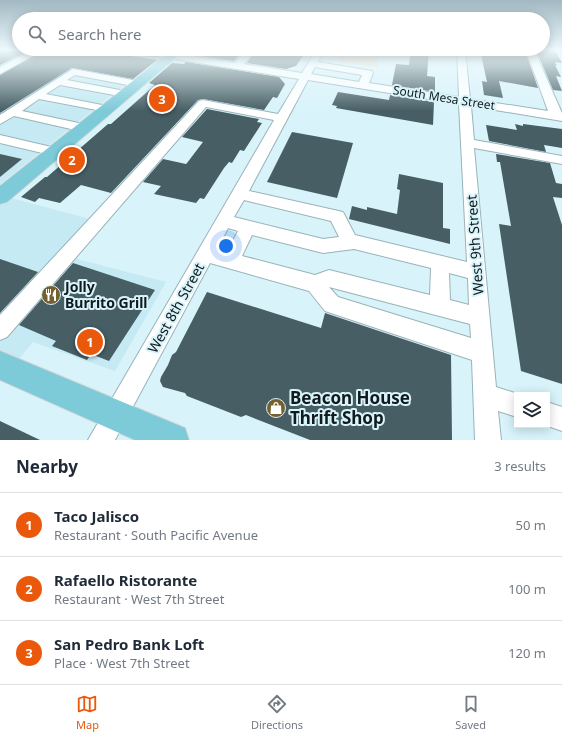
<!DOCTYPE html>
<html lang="en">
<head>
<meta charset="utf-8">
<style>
	:root { --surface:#fff; --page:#f6f6f7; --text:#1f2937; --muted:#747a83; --line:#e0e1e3; --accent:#ea580c }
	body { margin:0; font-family:"Noto Sans",sans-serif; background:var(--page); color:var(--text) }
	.controls { position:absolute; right:12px; bottom:12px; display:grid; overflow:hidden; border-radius:0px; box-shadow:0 2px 10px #0003 }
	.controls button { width:36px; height:36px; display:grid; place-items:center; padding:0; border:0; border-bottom:1px solid var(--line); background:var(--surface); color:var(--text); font:20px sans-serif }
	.you { position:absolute; left:226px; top:246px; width:14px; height:14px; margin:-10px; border:3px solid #fff; border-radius:50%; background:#1a73e8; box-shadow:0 0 0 6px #1a73e833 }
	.badge { display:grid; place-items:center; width:26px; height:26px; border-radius:50%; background:var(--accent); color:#fff; font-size:13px; font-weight:700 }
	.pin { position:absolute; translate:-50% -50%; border:2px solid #fff; box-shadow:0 1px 4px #0006 }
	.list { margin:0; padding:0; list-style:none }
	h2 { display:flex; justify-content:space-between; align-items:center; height:52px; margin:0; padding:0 16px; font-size:17px }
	h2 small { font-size:13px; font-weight:400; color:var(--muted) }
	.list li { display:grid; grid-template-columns:26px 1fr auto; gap:12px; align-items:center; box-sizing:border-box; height:64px; padding:0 16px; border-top:1px solid var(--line) }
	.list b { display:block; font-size:15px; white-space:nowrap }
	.list p { margin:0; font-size:13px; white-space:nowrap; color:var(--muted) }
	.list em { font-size:13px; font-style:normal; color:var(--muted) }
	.icon { flex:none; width:22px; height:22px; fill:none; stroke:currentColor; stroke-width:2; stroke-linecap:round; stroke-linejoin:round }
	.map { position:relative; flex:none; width:562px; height:440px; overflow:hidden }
	.search { position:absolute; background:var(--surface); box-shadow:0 2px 10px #0003; left:12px; right:12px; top:12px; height:44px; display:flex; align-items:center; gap:10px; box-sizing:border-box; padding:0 14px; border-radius:22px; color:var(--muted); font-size:15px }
	.sheet { height:244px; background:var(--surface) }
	nav { display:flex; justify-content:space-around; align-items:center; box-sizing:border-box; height:56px; border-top:1px solid var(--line); background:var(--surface); font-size:11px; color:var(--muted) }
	nav a { display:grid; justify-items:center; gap:2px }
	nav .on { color:var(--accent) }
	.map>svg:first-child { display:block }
	.built { fill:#c5eaf3 }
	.green { fill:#efdcb8 }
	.building { fill:#465e64 }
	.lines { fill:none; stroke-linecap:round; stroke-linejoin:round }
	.minor-casing { stroke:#99b3b9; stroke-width:2 }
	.major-casing { stroke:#d4d6d6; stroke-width:2 }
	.minor { fill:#fff; fill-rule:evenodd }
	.major { fill:#7dcad9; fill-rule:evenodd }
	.labels { text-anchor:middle; stroke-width:4; stroke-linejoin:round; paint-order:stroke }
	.far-street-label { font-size:12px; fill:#111a1d; stroke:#d8f3fa }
	.street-label { font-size:14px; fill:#111a1d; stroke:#d8f3fa }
	.poi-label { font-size:14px; font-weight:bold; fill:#111a1d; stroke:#d8f3fa; text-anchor:start }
	.near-poi-label { font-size:17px; font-weight:bold; fill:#111a1d; stroke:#d8f3fa; text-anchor:start }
</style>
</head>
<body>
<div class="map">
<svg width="562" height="440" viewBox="0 0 562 440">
	<rect width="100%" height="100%" fill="#d8f3fa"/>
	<g class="built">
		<path d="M0 50H245L234 61 167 51 0 184Z"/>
		<path d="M0 195 90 219 77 259 166 282 115 371 33 342 0 382Z"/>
	</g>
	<path class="green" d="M333 50H380L377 61 378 67 341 62 330 54Z"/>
	<g class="building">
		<path d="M0 50H30L0 65Z"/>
		<path d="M44 50H93L157 60 133 79 72 68 0 113V75Z"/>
		<path d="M200 50H223L242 52 234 61 194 55Z"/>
		<path d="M256 50H307L296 66 286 69 247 63Z"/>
		<path d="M411 50H429L427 76 435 77V92L392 85 396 64 409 65Z"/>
		<path d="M480 50H525L538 88 499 81 503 98 484 95 482 81 487 82Z"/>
		<path d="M536 50H555L562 63 555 62 557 66 555 65 561 77 556 76 562 91 553 90Z"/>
		<path d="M186 62 279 77 285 84 277 98 273 97 264 110 203 99 198 100 111 193 81 185 60 203 39 198 35 202 21 197 45 177H47L108 124H111L155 85 149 83 172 63 184 64Z"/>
		<path d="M338 92 389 100 390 95 434 102 433 125 336 108 337 106 332 105Z"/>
		<path d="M207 109 259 119 257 122 262 123 244 151 240 150 232 163 229 162 224 168 204 199 200 198 196 203 154 194 161 186 143 182 163 159 186 164 187 163 203 142 182 137Z"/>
		<path d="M515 124 523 126V124L562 129V148L544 145 546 152 489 141 486 125 517 130Z"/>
		<path d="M292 132 353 143 337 198 267 182Z"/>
		<path d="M0 154 22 159 0 177Z"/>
		<path d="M496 154 550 163 556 183 562 184V198L553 197 562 225V384L521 371 499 224 511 226 500 162H497Z"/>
		<path d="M399 174 443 183V228L450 229V244L349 219 352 206 367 210V207L397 214 400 190 397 189Z"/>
		<path d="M0 259 38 272 0 313Z"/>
		<path d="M73 263 155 290 109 361 91 354 87 360 52 346 56 341 19 325Z"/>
		<path d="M207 292 321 328 325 313 451 355 452 440H310L246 415 241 417 187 396 185 393 163 387 160 381 161 377 168 365 172 355 176 352Z"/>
		<path d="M0 421 40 440H0Z"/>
	</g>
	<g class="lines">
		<defs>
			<g id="minor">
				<path d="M33 50H43L0 74V67Z"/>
				<path d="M133 50H153L235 63 246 50H255L244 64 302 73 316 50H324L318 62 372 71 373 73 369 83 459 97 457 50H465L470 99 548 111 526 50H534L562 113V121L471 106 474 140 562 156V164L474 148 496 387 521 395H517V417L498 411 501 440H475L472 360 325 311 309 291 210 263 115 440H88L274 120 206 107 7 337 0 340V315L199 101 203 100 278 114 299 79 137 53ZM315 67 362 75 359 82 311 74ZM308 80 459 104 467 262 355 235 343 212 249 191ZM244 200 331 221 339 237 323 239 234 217ZM228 228 238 231 227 252 217 250ZM252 235 323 253 354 249 431 268 430 295 329 270 315 275 242 256ZM449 273 468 278 469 305 450 300ZM329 287 470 324 471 338 338 297Z"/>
				<path d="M73 69 138 81 143 84 138 87 75 75 67 80 125 91 130 94 125 97 60 85 46 94 107 106 113 109 107 112 39 99 22 111 88 125 90 128 88 131 84 132 14 116 0 124V115Z"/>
				<path d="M0 135 60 149 62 152 60 155 55 156 0 143Z"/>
				<path d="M547 402 562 407V431L545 425H547Z"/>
			</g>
			<g id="major">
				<path d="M172 50H185L7 202 0 204V186Z"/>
				<path d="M0 351 185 428 189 440H135L0 380Z"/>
			</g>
		</defs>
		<use href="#minor" class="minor-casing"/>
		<use href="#major" class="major-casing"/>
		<use href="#minor" class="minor"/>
		<use href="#major" class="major"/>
	</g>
	<linearGradient id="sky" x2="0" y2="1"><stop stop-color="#a2b8c2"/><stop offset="0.45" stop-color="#edfafd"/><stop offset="1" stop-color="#edfafd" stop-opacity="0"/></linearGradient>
	<rect width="562" height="111" fill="url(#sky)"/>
	<defs>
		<symbol id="restaurant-disc" viewBox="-11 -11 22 22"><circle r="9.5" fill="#766030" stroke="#d8f3fa"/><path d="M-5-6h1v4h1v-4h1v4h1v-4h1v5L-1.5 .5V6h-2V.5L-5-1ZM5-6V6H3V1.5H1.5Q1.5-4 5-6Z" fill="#fff"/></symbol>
		<symbol id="shop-disc" viewBox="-11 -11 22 22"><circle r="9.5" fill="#766030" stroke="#d8f3fa"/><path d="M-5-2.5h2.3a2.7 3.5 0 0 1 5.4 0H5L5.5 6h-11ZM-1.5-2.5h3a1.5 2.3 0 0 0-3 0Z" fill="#fff"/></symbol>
	</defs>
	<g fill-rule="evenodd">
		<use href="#restaurant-disc" x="40" y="284" width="22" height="22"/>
		<use href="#shop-disc" x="265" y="397" width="22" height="22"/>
	</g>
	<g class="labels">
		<g class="far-street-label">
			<text transform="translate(444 98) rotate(9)" y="4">South Mesa Street</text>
		</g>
		<g class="street-label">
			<text transform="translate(475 245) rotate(-94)" y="5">West 9th Street</text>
			<text transform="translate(176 308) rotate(-61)" y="5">West 8th Street</text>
		</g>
		<g class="poi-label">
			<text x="65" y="292">Jolly<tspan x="65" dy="16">Burrito Grill</tspan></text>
		</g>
		<g class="near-poi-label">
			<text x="290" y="404">Beacon House<tspan x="290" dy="20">Thrift Shop</tspan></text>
		</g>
	</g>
</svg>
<div class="controls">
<button><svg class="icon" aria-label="layers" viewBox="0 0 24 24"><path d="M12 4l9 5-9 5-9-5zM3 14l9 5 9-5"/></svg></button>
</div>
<div class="you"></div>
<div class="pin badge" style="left:90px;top:342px">1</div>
<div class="pin badge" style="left:72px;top:160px">2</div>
<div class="pin badge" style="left:162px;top:99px">3</div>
<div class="search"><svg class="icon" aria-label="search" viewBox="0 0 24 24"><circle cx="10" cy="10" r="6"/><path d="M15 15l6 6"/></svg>Search here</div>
</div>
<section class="sheet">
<h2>Nearby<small>3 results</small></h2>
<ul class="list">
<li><span class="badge">1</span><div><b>Taco Jalisco</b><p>Restaurant · South Pacific Avenue</p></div><em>50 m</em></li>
<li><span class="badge">2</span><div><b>Rafaello Ristorante</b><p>Restaurant · West 7th Street</p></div><em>100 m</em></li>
<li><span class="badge">3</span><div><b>San Pedro Bank Loft</b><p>Place · West 7th Street</p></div><em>120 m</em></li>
</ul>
</section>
<nav>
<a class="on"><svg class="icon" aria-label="map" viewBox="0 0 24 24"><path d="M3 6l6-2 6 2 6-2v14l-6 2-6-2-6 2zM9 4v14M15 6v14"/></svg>Map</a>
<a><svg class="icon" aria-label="directions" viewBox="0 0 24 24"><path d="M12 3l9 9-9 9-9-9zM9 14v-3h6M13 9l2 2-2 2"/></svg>Directions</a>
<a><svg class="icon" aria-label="saved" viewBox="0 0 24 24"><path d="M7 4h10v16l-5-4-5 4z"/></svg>Saved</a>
</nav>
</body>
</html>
